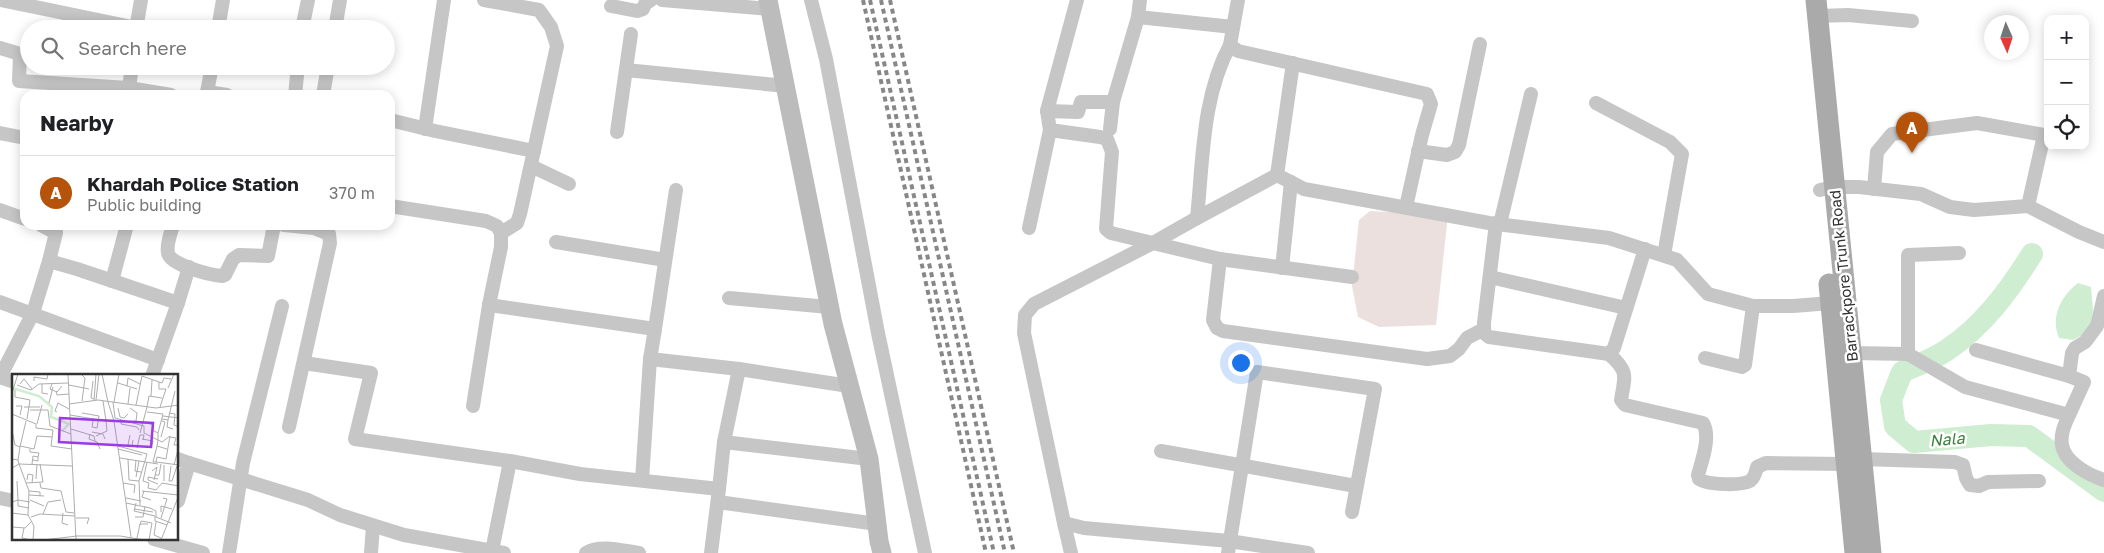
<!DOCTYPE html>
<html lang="en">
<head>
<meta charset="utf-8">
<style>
	:root { --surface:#fff; --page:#f2f2f2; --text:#202124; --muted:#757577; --line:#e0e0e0; --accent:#b45309 }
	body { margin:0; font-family:"Golos Text",sans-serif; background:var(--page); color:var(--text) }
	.controls { position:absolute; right:15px; top:15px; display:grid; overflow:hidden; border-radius:10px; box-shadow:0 2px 12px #0003 }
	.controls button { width:45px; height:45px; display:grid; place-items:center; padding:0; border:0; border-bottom:1px solid var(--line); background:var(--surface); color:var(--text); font:25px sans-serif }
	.compass { position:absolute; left:1984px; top:15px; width:45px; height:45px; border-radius:50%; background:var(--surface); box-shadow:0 2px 12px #0003; rotate:177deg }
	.you { position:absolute; left:1240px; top:362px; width:18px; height:18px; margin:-12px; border:4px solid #fff; border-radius:50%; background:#1a73e8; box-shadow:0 0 0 8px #1a73e833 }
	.badge { display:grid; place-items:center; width:32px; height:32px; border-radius:50%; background:var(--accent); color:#fff; font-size:16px; font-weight:700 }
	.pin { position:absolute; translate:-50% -41px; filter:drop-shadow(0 1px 2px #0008) }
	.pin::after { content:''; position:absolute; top:26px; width:18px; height:15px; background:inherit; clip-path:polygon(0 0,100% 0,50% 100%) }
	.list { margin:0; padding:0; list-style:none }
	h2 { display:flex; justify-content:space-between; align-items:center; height:65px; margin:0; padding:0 20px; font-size:21px }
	h2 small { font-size:16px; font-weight:400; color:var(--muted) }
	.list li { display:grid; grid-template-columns:32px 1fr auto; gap:15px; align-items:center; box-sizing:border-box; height:75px; padding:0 20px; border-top:1px solid var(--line) }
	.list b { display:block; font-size:19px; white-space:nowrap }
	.list p { margin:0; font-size:16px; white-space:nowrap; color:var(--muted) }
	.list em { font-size:16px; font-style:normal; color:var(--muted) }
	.icon { flex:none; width:28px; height:28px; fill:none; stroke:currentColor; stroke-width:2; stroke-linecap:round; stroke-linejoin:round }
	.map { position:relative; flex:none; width:2104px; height:553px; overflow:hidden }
	.search { position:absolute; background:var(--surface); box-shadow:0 2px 12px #0003; left:20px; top:20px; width:375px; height:55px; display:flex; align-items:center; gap:12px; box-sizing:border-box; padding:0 18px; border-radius:28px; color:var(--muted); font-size:19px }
	.panel { position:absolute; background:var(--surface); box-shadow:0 2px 12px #0003; left:20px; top:90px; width:375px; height:140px; border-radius:15px }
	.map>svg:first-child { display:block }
	.green { fill:#ebe0de }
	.water { fill:#cfedd0 }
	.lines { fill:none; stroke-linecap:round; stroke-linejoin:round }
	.river { stroke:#cfedd0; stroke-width:22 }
	.street { stroke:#c6c6c6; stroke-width:14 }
	.secondary { stroke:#bcbcbc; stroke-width:19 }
	.primary { stroke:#aaa; stroke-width:21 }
	.rail { stroke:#878787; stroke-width:4; stroke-dasharray:5 4; stroke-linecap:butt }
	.labels { text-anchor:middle; stroke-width:5; stroke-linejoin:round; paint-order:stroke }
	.street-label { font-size:15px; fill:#323232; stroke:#fff }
	.water-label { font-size:16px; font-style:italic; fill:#39803c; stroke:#fff }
	.inset-river { fill:none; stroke:#cfedd0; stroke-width:2.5 }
	.inset-road { fill:none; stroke:#adadad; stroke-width:1 }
	.view { fill:#9b3be3; fill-opacity:0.15; stroke:#9b3be3; stroke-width:2.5 }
	.inset-edge { fill:none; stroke:#323232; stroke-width:2.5 }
</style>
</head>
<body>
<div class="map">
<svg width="2104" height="553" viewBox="0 0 2104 553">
	<rect width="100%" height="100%" fill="#fff"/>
	<path class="green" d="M1370 211 1448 215 1436 325 1379 327 1358 317 1352 286 1359 220Z"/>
	<path class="water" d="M2078 283 2091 287 2093 310 2090 331 2073 340 2059 338C2050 317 2061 296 2078 283Z"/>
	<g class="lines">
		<path class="river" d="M2032 254C2009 291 1983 326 1947 350 1934 359 1917 365 1902 372L1891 400 1895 426 1914 442 1991 435 2029 436 2104 491"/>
		<g class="street">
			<path d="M1 0 137 28"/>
			<path d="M484 0 539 10 551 27 557 46 520 214 517 223 501 233"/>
			<path d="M662 0 770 9"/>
			<path d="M811 0 826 59 878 333 925 553"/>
			<path d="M1238 0 1230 45 1238 51 1427 94 1431 104 1422 135 1406 207"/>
			<path d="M611 6 637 11 643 9 645 4 651 0"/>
			<path d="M1818 16 1848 15 1912 21"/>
			<path d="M1138 17 1233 27"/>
			<path d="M136 29 141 0"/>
			<path d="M218 29 223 0"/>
			<path d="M302 29 308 0"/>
			<path d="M335 29 340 0"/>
			<path d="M0 48 20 54 19 81 129 88 171 95"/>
			<path d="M1293 63 1277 175 1304 189 1489 223 1609 238 1677 260 1708 294 1753 306H1793L1831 303"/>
			<path d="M626 70 786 86"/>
			<path d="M129 88 132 66"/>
			<path d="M207 92 227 95"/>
			<path d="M205 95 207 92 212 66"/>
			<path d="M295 95 298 66"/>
			<path d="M323 95 328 66"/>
			<path d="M1113 102 1138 17 1140 0"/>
			<path d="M1596 103 1670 142 1682 154 1664 255"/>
			<path d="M1047 111 1078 112 1081 102H1113L1110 129"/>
			<path d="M390 120 435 131 534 151"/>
			<path d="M425 129 444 0"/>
			<path d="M1050 130 1100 137 1107 139 1112 152 1106 229 1111 233 1220 259 1352 277"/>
			<path d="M617 132 631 34"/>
			<path d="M0 133 25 138"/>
			<path d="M1418 151 1447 155 1455 152 1459 145 1480 44"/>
			<path d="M531 166 569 184"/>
			<path d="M1277 175 1197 218 1151 244 1034 304 1025 315 1024 333 1064 523 1084 528 1229 541 1308 553"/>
			<path d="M1874 189 1877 152 1892 134 1977 123 2044 135 2028 206"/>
			<path d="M1820 190 1834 187H1859L1921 194 1950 207 1974 210 2028 206 2079 232 2104 242"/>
			<path d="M390 206 486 221 497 226 501 233V247L489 305 473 406"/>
			<path d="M0 210 25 219"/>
			<path d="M1197 218C1203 160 1202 97 1230 45"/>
			<path d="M1496 223 1484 323V333L1489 337 1609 354 1614 348 1645 249"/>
			<path d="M1500 224 1531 94"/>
			<path d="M41 225 56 233 49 261 77 269 178 303 152 376"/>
			<path d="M173 225C171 233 166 244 168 253 170 265 210 275 222 276L225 275 233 259 239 255 268 256 274 225"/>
			<path d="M284 225 314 228 329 234 330 243 289 427"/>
			<path d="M1029 228 1050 130 1047 111 1077 0"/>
			<path d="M556 242 665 260"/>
			<path d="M1220 259 1213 320 1217 328 1223 331 1427 359 1450 356 1459 349 1467 338 1484 329"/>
			<path d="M1282 268 1291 182"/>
			<path d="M1490 277 1626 308"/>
			<path d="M112 281 127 225"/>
			<path d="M729 298 829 307"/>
			<path d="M0 302 158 360"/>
			<path d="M178 303 189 267"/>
			<path d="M489 305 655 329 650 359 642 480"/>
			<path d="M655 329 676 190"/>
			<path d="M1976 350 2069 376"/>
			<path d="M1852 353 1908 354V255L1959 253"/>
			<path d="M1609 354C1629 372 1625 375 1621 400L1625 405 1703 423C1711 437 1702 460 1698 475L1699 479C1707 485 1741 486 1750 481 1754 478 1756 472 1757 467L1766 463 1847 464"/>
			<path d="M1908 354 1965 387 2069 415 2084 382 2069 376 2072 353 2075 348 2085 342 2097 326 2104 296"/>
			<path d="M1705 358 1742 367 1745 365 1753 306"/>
			<path d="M650 359 739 369 849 386"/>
			<path d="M304 363 371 373 355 439 510 461 580 474 719 489 711 553"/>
			<path d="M0 377 33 313 49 261"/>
			<path d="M0 377 14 382"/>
			<path d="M2069 415C2065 424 2060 434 2062 445 2065 463 2089 475 2104 480"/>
			<path d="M724 442 869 459"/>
			<path d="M1161 451 1356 486"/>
			<path d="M178 459 189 463 178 501"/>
			<path d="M1862 459 1955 462 1963 465 1966 478 1970 485 1979 486 1988 482 2039 481"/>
			<path d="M189 463 308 500 340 515 404 535 504 553"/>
			<path d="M719 489 724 442 739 369"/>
			<path d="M0 498 14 501"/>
			<path d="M718 502 877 524"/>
			<path d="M1064 523 1071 553"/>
			<path d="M154 539 203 553"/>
			<path d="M492 551 510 461"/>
			<path d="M229 553 243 463 282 306"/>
			<path d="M371 553 373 526"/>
			<path d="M586 553C601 544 623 551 639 553"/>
			<path d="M1228 553 1257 372 1375 389 1352 512"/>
		</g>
		<path class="secondary" d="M768 0 833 324 869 459 879 541 882 553"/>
		<g class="primary">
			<path d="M1816 0 1871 553"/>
			<path d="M1829 284 1855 553"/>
		</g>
		<g class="rail">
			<path d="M863 0 986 553"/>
			<path d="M870 0 994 553"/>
			<path d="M881 0 1005 553"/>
			<path d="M890 0 1014 553"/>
		</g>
	</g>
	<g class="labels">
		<g class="street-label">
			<text transform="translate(1844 276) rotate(-96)" y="5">Barrackpore Trunk Road</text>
		</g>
		<g class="water-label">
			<text transform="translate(1947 439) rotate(-5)" y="6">Nala</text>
		</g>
	</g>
	<g transform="translate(12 374)">
		<rect width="166" height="166" fill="#fff"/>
		<path class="inset-river" d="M0 14 27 22 40 33 39 43 57 50 50 57"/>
		<path class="inset-road" d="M56 0 64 166M69 0 73 4 70 27M90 0 96 28M22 7V3L35 5 36 0M81 7 79 24 82 25M147 8V15H154L148 33M106 9 125 15M8 10 12 5 20 15M30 10V19L36 20M40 10 38 15 45 18 50 12M5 11 19 16 27 10 56 9M57 11 77 15M115 12 116 4 128 10M156 14 162 0M3 16V23L18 26 15 45M44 17 45 21 57 20M0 19 6 0M139 22 140 6M84 26 87 0M82 27 84 0M91 27 94 47M96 28 102 47 119 163M101 28 103 44 132 52M102 28 107 0M37 29 41 13M57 30 86 26 144 34 167 31M116 30 118 14M124 31 130 2 150 9 152 4 159 5M4 32H10L8 41M12 33H28M135 33 131 48 142 51 140 56 146 59 151 40 135 38M135 33 137 22 150 24M106 34 108 43 112 44 116 40M118 34 125 39 124 47M18 36H36L38 52 59 60M45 38 43 37 46 29 57 35M70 39 87 42 85 54 80 53 81 47M157 39 163 40 162 51 167 53M0 40 24 50V54L41 56 39 72 60 75M58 41 94 47 95 57 84 62M151 42 167 44M150 45 156 46 155 53 161 55M109 46V50L125 53 127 56M156 46 163 17M121 47 131 48 128 59M25 50 30 31M132 52V59L146 66 145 72 155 75M59 55 82 62 83 67M0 56 3 71 8 73 6 86M80 58 91 60 93 65M146 59V66L150 68 158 62 154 85 145 83 144 88 167 91M78 60 77 65 85 68 88 75M118 61 116 71 120 72 121 66M149 63 153 48 150 47M158 63 164 64 162 71H167M130 65 141 67 140 71M8 72 22 75 25 62 40 63M106 72 135 80M8 73 14 47M125 74 128 61H132L131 66M18 75V78L27 79 26 83M106 75 130 81M108 84 146 90M0 85 6 86 7 90 0 94M116 85 117 106 127 107 128 131M124 86 123 97 129 98M135 88 131 107 137 109 136 114 144 116 150 109 167 112M144 88H141L145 72M20 90 21 82 26 83V87L21 86M162 91 167 72M140 97 145 93 142 106M143 101H147L149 90M124 103 127 87M24 105 25 90M15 106 16 100 21 101 20 109M5 107 6 126 18 128M127 107 135 80M152 107V91M157 107H160L165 92M157 107 159 92M14 109 31 108 28 90M28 109 29 114 49 117 54 138 62 139M111 109 123 111 122 119M146 110 136 106V103L146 105M17 117 28 118V122M130 117 166 121M132 117 130 123 139 126M17 121 32 122M114 124 129 127M18 126 32 132M0 128 6 126V132L17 134M114 129 138 134 144 137V143L159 149M124 129 122 137 143 142V147L155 151M122 135 141 138M149 138V132L160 135M0 139 16 141M51 139 50 149 56 151M31 140 36 128 49 126M19 143 28 140 63 142M123 143H131L133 132M64 144H77L75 150M149 144 155 125 151 124M144 148 142 161 149 164M128 151 129 147 140 149 137 166M0 153 13 154 20 147M12 154 10 164 19 166M64 162H108L133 166M125 164 128 150H136M21 166 22 152 16 141 17 117 7 90 60 92M31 166 65 162M149 166 167 121"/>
		<path class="view" d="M48 44 141 49 139 73 47 68Z"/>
		<rect width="166" height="166" class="inset-edge"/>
	</g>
</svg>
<div class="controls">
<button>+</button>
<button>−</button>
<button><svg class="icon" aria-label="locate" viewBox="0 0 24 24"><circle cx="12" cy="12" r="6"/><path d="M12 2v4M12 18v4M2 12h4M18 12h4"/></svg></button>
</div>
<svg class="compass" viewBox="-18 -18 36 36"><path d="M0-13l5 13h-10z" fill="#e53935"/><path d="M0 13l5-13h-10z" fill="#757577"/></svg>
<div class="you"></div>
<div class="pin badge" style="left:1912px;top:153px">A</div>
<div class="search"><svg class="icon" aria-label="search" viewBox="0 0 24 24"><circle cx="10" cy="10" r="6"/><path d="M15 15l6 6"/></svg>Search here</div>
<section class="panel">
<h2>Nearby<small></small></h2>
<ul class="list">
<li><span class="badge">A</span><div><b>Khardah Police Station</b><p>Public building</p></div><em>370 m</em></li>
</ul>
</section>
</div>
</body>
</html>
